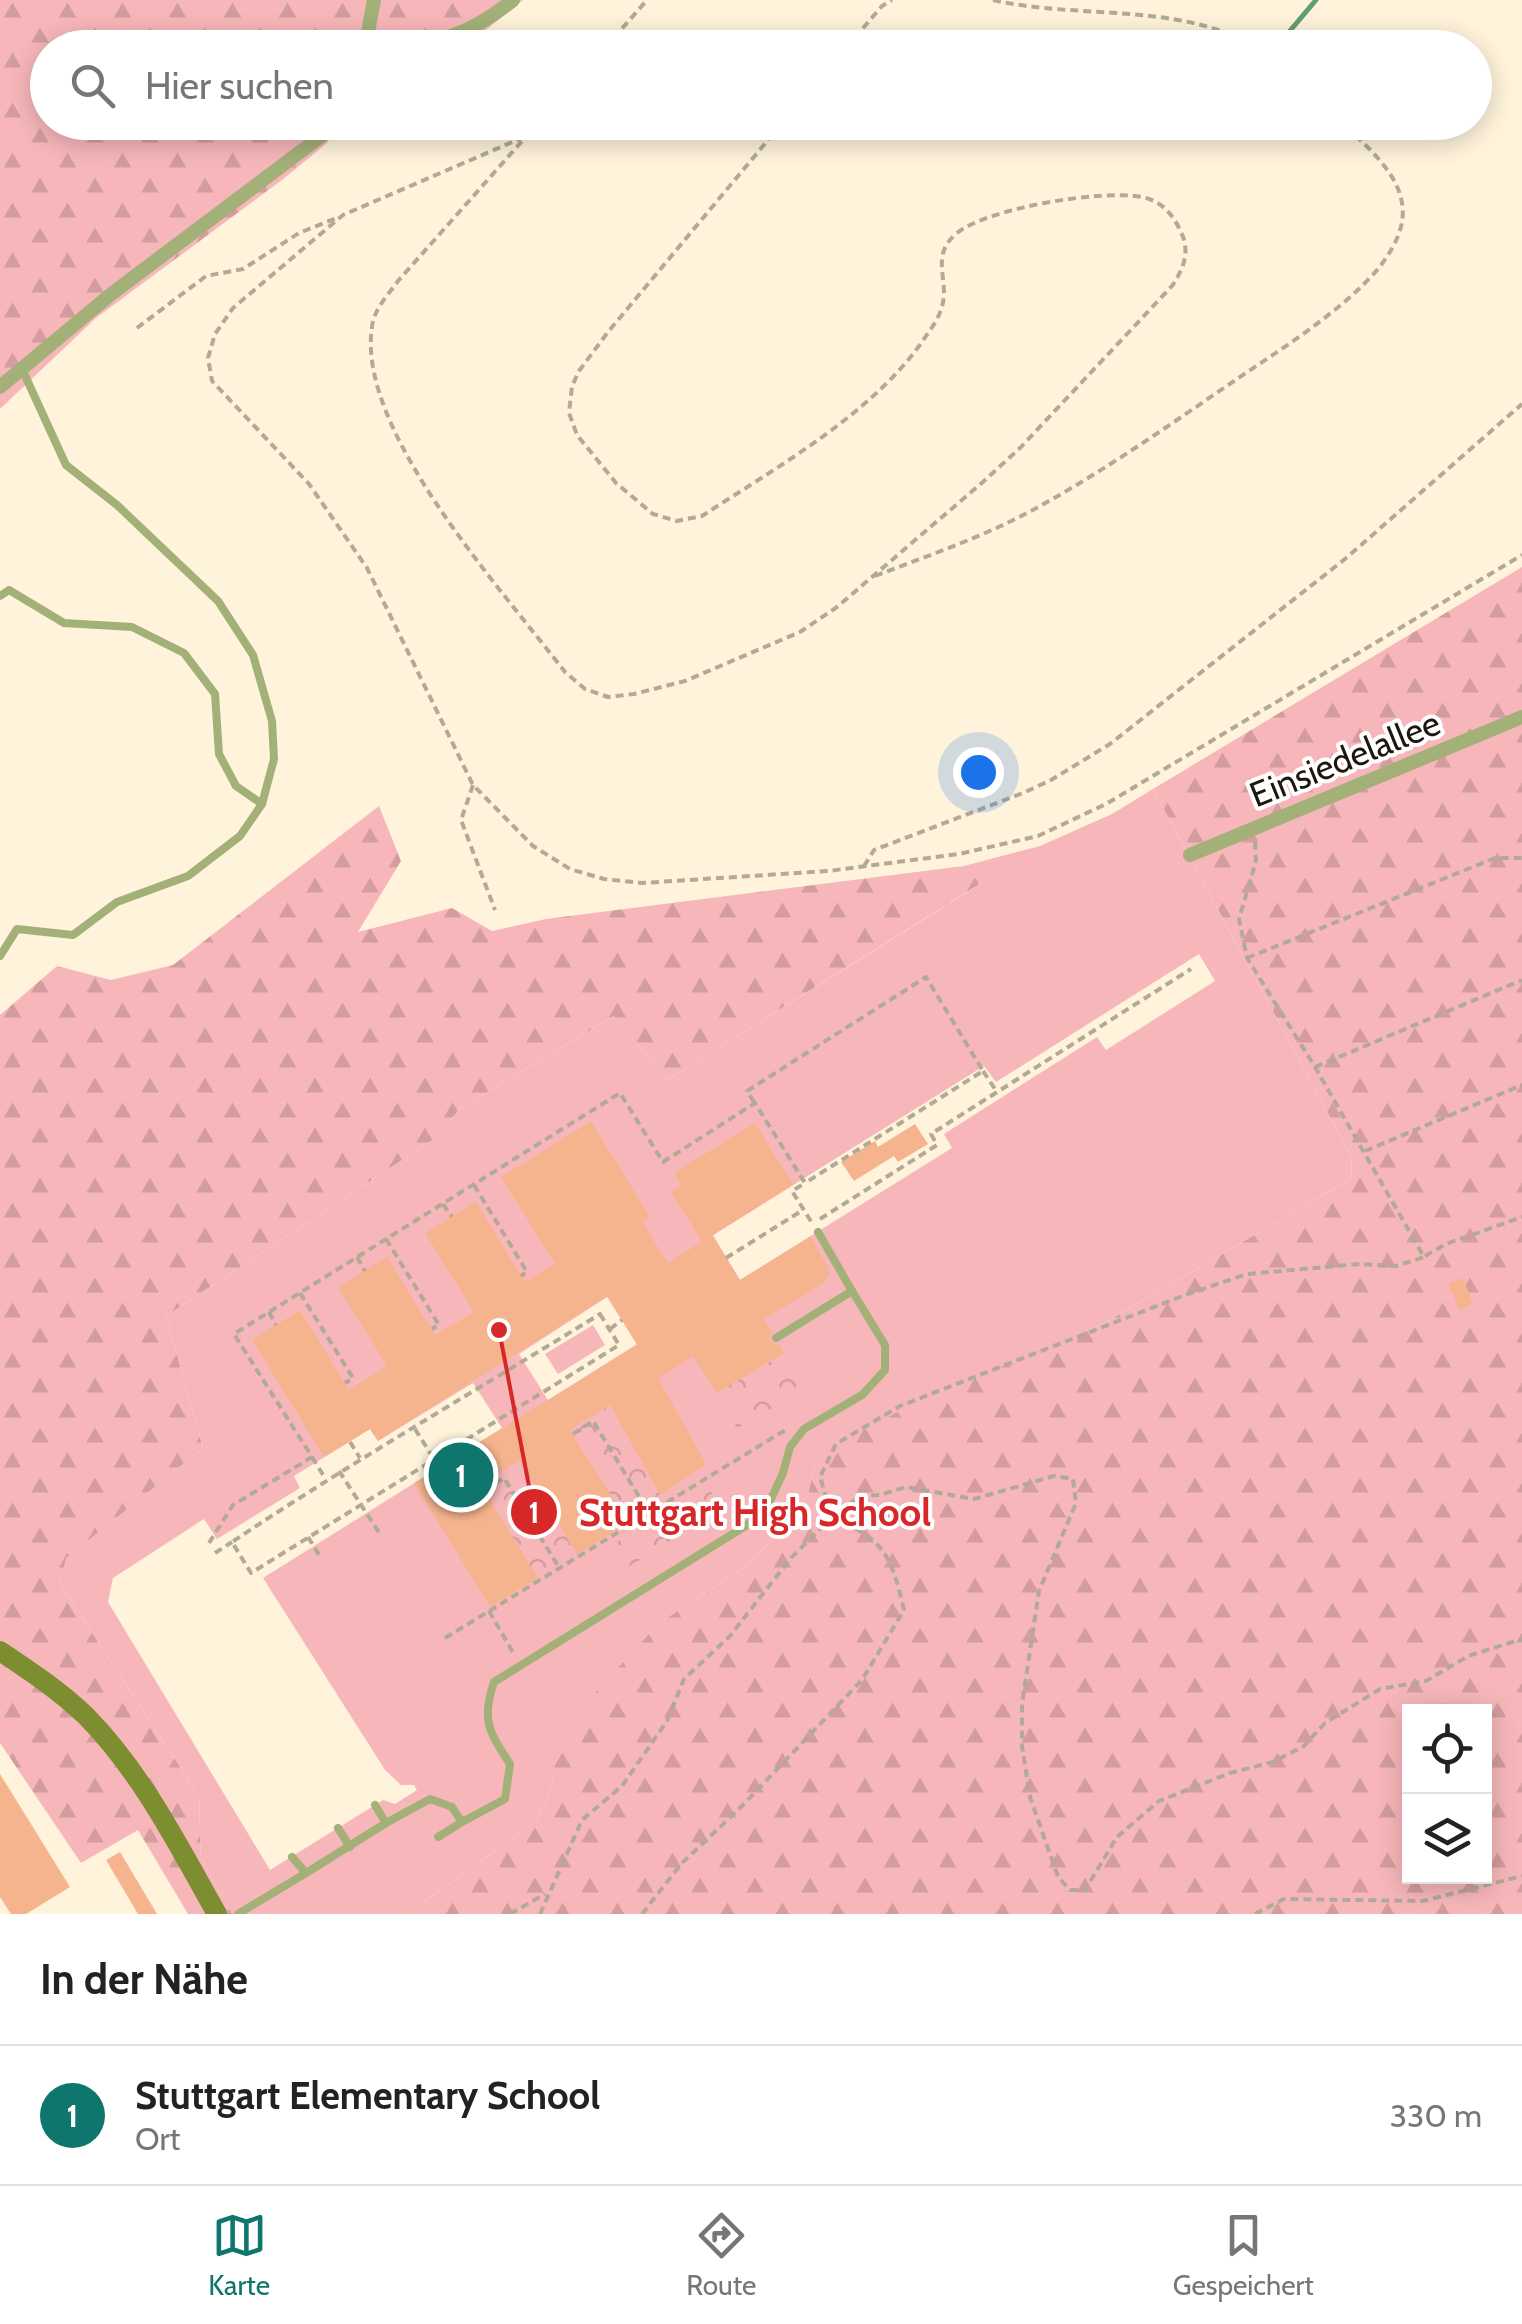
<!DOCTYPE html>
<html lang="de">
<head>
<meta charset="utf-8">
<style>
	:root { --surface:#fff; --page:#f2f2f2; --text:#222; --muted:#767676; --line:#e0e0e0; --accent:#0f766e }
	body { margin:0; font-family:Cabin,sans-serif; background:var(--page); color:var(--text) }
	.controls { position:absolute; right:30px; bottom:30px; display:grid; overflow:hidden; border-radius:0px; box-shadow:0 5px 25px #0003 }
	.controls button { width:90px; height:90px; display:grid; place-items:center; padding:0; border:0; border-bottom:2px solid var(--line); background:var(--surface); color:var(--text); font:50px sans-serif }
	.you { position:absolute; left:978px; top:772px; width:35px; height:35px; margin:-25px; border:8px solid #fff; border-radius:50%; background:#1a73e8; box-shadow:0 0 0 15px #1a73e833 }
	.badge { display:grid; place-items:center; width:65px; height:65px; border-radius:50%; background:var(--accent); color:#fff; font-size:32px; font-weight:700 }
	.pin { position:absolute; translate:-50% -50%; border:5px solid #fff; box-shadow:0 2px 10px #0006 }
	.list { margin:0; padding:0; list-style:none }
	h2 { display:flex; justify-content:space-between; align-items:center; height:130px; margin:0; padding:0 40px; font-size:42px }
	h2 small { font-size:32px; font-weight:400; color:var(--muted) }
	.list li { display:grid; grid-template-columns:65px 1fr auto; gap:30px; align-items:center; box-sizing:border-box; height:140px; padding:0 40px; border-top:2px solid var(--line) }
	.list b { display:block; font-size:38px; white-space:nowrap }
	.list p { margin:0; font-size:32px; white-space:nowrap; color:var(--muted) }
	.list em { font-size:32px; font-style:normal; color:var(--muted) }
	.icon { flex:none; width:55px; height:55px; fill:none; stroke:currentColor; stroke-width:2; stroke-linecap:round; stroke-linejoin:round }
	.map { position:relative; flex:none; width:1522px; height:1914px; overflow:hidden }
	.search { position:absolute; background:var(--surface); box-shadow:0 5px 25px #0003; left:30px; right:30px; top:30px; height:110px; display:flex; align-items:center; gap:25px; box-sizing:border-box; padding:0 35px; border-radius:55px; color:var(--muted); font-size:38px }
	.sheet { height:270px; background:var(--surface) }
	nav { display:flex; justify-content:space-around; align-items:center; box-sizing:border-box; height:140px; border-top:2px solid var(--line); background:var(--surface); font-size:28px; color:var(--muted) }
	nav a { display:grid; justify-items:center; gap:5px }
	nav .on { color:var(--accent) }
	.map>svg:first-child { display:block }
	.green { fill:#f7b7ba; fill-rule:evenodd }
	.forest { fill:url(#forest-firs); fill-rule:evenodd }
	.park { fill:url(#park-crowns) }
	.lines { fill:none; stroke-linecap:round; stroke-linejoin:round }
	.stream { stroke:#639d73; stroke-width:5 }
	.building { fill:#f6b48e }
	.path { stroke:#b2a996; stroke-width:4; stroke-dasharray:8 5; stroke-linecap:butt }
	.lane { stroke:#a3b077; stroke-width:8 }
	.street { stroke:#a3b077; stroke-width:14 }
	.secondary { stroke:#7d8e31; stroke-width:20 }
	.labels { text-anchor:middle; stroke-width:8; stroke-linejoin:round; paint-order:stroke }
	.street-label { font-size:35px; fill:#1c1810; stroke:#fff }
	.leader { fill:none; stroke:#d62828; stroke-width:4 }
	.callout-dot { fill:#d62828; stroke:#fff; stroke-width:4 }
	.mark-label { font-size:30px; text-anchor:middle; font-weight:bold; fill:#fff }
	.callout-label { font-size:38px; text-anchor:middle; font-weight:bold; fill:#d62828; stroke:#fff; stroke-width:8; stroke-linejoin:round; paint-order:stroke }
</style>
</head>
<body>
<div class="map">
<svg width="1522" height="1914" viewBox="0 0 1522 1914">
	<defs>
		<pattern id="forest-firs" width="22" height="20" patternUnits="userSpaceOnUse" patternTransform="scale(2.5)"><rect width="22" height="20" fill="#f7b7ba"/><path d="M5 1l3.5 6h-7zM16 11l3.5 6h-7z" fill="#d39d9f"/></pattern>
		<pattern id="park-crowns" width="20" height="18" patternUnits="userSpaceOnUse" patternTransform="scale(2.5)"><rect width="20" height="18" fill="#f7b7ba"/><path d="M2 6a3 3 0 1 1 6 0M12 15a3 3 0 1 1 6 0" fill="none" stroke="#d39d9f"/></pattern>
	</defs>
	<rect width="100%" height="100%" fill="#fff3db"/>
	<g class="green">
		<path d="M1153 789 1351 1156 1352 1178 1099 1326 815 1466 808 1494 781 1530 747 1566 659 1623 560 1732 552 1786 537 1821 407 1914H232L201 1858 199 1796 60 1584 65 1558 203 1448 166 1316 431 1141 461 1108 614 1016 667 1080 982 883 964 866 1040 846 1112 814ZM1199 954 1215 981 1106 1050 1097 1037 944 1134 952 1148 740 1280 713 1235 984 1066 996 1082ZM607 1297 637 1344 548 1400 519 1354ZM473 1383 502 1428 263 1578 385 1770 401 1785H414L417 1790 395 1804 383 1800 270 1870 108 1602 113 1578 204 1519 217 1539 300 1488 294 1476 370 1429 378 1441Z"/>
		<path d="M593 1325 605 1345 558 1374 545 1354Z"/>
	</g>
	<g class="forest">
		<path d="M0 0H523L477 37 449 47 48 48V122L340 123 327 143 282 180 96 318 0 409Z"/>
		<path d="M1522 567V1914H407L537 1821 552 1786 559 1732 659 1623 747 1566 781 1530 808 1494 815 1466 833 1447 944 1387 1031 1356 1099 1326 1352 1178 1351 1156 1153 789ZM1410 1712H1484V1876H1410Z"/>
		<path d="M379 806 401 861 358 932 452 908 492 931 546 919 964 866 983 882 667 1080 614 1016 461 1108 431 1141 166 1316 203 1448 66 1558 60 1584 199 1796 201 1858 232 1914H188L138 1830 81 1863 0 1743V1015L57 966 111 980 173 965Z"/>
	</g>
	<g class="park">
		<path d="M785 1353 807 1389 737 1428 717 1393Z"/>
		<path d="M610 1405 664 1500 628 1523 570 1430Z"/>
		<path d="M520 1460 577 1554 538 1578 480 1484Z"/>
		<path d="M708 1487 728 1519 680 1549 673 1539 625 1569 610 1546Z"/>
	</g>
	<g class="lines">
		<path class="stream" d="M1278 45 1316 0"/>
	</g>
	<g class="building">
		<path d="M591 1121 650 1217 642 1222 668 1263 712 1235 740 1280 810 1237 827 1265 829 1274 824 1283 764 1319 772 1332 769 1341 780 1345 784 1353 717 1393 693 1356 658 1378 706 1464 660 1495 610 1405 570 1430 628 1523 577 1554 520 1460 480 1484 538 1578 490 1607 414 1483 637 1345 608 1296 378 1441 370 1429 324 1457 252 1340 300 1310 349 1390 387 1366 338 1287 387 1257 435 1335 474 1312 425 1233 476 1202 525 1282 555 1264 501 1177Z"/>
		<path d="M755 1123 793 1185 702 1242 671 1192 682 1186 674 1173Z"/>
		<path d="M915 1124 928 1144 898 1162 894 1156 854 1181 841 1162 875 1141 878 1147Z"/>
		<path d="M1463 1278 1473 1304 1459 1310 1449 1284Z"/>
		<path d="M0 1774 70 1887 26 1914H11L0 1897Z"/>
		<path d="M120 1852 157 1914H138L106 1860Z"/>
	</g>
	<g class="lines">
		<g class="path">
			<path d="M993 0C1080 20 1178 1 1258 48"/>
			<path d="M605 48 647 0"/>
			<path d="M846 48 882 6 892 0"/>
			<path d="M539 122 398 281C388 295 374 309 372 327 356 431 504 592 565 672L585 689 608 697 634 694 685 681 800 632 837 607 984 481 1021 447 1172 286C1184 268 1191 251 1180 230 1172 213 1161 201 1142 197 1103 189 988 208 957 233 934 252 944 270 944 295 943 311 935 324 926 336 876 412 777 467 702 516L677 521 653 514 616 483 577 435 569 413 572 386 579 371 608 332 783 122"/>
			<path d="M524 137 343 215 233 308 215 334 208 358 212 381 309 484 367 568 473 785 533 846 570 869 604 879 642 883 828 871 959 854 1038 836 1106 804 1522 555"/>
			<path d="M137 328 206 276 243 269 299 233 339 217"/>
			<path d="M875 576C927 556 980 538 1029 512 1100 474 1168 426 1234 381 1281 349 1341 312 1378 269 1389 255 1399 239 1402 222 1409 179 1368 149 1342 122"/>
			<path d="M473 785 461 820 495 910"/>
			<path d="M864 866 874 850 1023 793 1051 780 1110 744 1345 559 1522 404"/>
			<path d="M1247 958 1495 858H1522"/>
			<path d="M1315 1067 1522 980"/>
			<path d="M983 1071 997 1092"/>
			<path d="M754 1102 747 1091 926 977 983 1071 805 1183"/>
			<path d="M1365 1151 1522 1085"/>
			<path d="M474 1185 527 1272 521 1276"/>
			<path d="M443 1204 452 1217"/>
			<path d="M820 1219 937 1145 931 1134 1191 969"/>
			<path d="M386 1239 439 1325 432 1329"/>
			<path d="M1425 1256 1446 1244 1522 1217"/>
			<path d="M357 1257 365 1271"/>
			<path d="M726 1258 803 1210"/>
			<path d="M300 1293 353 1378 345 1383"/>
			<path d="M269 1312 276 1325"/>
			<path d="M600 1314 619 1345 251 1573 232 1542C352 1462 477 1390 600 1314Z"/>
			<path d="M610 1329 622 1320"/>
			<path d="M415 1429 439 1467"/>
			<path d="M573 1434 593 1421 649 1513"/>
			<path d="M350 1442 360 1458"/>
			<path d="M312 1457 325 1478"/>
			<path d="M339 1471 380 1534"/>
			<path d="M484 1490 504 1478 560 1569"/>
			<path d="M308 1537 321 1558"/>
			<path d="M209 1543 233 1505 312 1457 234 1334 620 1093 663 1162 755 1103 805 1183 792 1191 812 1223"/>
			<path d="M215 1553 232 1542"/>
			<path d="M489 1611 514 1654"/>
			<path d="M445 1638 787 1429"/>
			<path d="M510 1914 545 1894"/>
			<path d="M540 1914 582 1820 622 1786 667 1721 684 1679 730 1636 790 1559 832 1517 860 1496 880 1495 906 1487 974 1499 1054 1476 1073 1479 1076 1503 1039 1591 1022 1704V1746L1030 1797 1058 1877 1070 1890H1085L1117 1837 1159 1801 1230 1773 1273 1762 1304 1746 1325 1723 1380 1689 1426 1681 1468 1656 1522 1639"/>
			<path d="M642 1914 681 1864 741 1807 862 1680 904 1610C891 1555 885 1540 832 1517L820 1477 836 1444 900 1406 1185 1295 1247 1274 1359 1264 1396 1266 1424 1257 1315 1067 1247 958 1239 919 1256 861 1255 842"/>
			<path d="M1255 1914 1284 1899 1423 1901 1522 1876"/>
		</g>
		<g class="lane">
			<path d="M0 596 9 590 64 623 132 627 184 653 215 694 219 754 236 786 262 804"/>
			<path d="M0 956 17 929 73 935 117 902 188 876 240 836 262 804 274 759 272 721 253 655 218 601 117 505 66 465 22 369"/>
			<path d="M776 1338 852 1291 818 1232"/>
			<path d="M375 1805 386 1823 430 1799 452 1807 462 1822 438 1837"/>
			<path d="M462 1822 505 1799 510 1764C489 1732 481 1720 494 1682L747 1525 769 1503 783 1473 790 1447 804 1429 862 1395 885 1370V1345L852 1291"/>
			<path d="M338 1828 350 1847"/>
			<path d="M292 1857 306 1873 386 1823"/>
			<path d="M238 1914 306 1873"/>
		</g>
		<g class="street">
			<path d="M365 48 374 0"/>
			<path d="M384 48C438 44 470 35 513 0"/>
			<path d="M0 387 110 295 320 137 330 122"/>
			<path d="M1190 855 1522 717"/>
		</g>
		<path class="secondary" d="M0 1651C30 1671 60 1691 86 1716 142 1773 178 1845 217 1914"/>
	</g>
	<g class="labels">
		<g class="street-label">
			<text transform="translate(1345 759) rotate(-22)" y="12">Einsiedelallee</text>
		</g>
	</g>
	<path class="leader" d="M499 1330L534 1512"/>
	<g class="callout-dot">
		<circle cx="499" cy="1330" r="10"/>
		<circle cx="534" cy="1512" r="25"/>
	</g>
	<g class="mark-label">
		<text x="534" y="1523">1</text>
	</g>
	<g class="callout-label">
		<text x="755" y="1526">Stuttgart High School</text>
	</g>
</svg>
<div class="controls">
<button><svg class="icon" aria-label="locate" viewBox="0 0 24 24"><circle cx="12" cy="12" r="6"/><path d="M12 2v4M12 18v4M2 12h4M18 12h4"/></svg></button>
<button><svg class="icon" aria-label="layers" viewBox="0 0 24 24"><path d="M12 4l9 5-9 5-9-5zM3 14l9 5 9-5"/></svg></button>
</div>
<div class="you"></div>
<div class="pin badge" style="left:461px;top:1475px">1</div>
<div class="search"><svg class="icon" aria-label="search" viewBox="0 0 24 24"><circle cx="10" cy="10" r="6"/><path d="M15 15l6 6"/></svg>Hier suchen</div>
</div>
<section class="sheet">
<h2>In der Nähe<small></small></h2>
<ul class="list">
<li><span class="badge">1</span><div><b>Stuttgart Elementary School</b><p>Ort</p></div><em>330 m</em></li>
</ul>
</section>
<nav>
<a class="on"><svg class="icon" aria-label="map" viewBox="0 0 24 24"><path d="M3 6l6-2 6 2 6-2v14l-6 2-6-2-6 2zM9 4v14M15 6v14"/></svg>Karte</a>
<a><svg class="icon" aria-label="directions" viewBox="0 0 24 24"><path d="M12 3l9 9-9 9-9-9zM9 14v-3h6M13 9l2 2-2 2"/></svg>Route</a>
<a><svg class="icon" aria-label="saved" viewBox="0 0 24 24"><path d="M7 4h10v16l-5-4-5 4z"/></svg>Gespeichert</a>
</nav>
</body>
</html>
